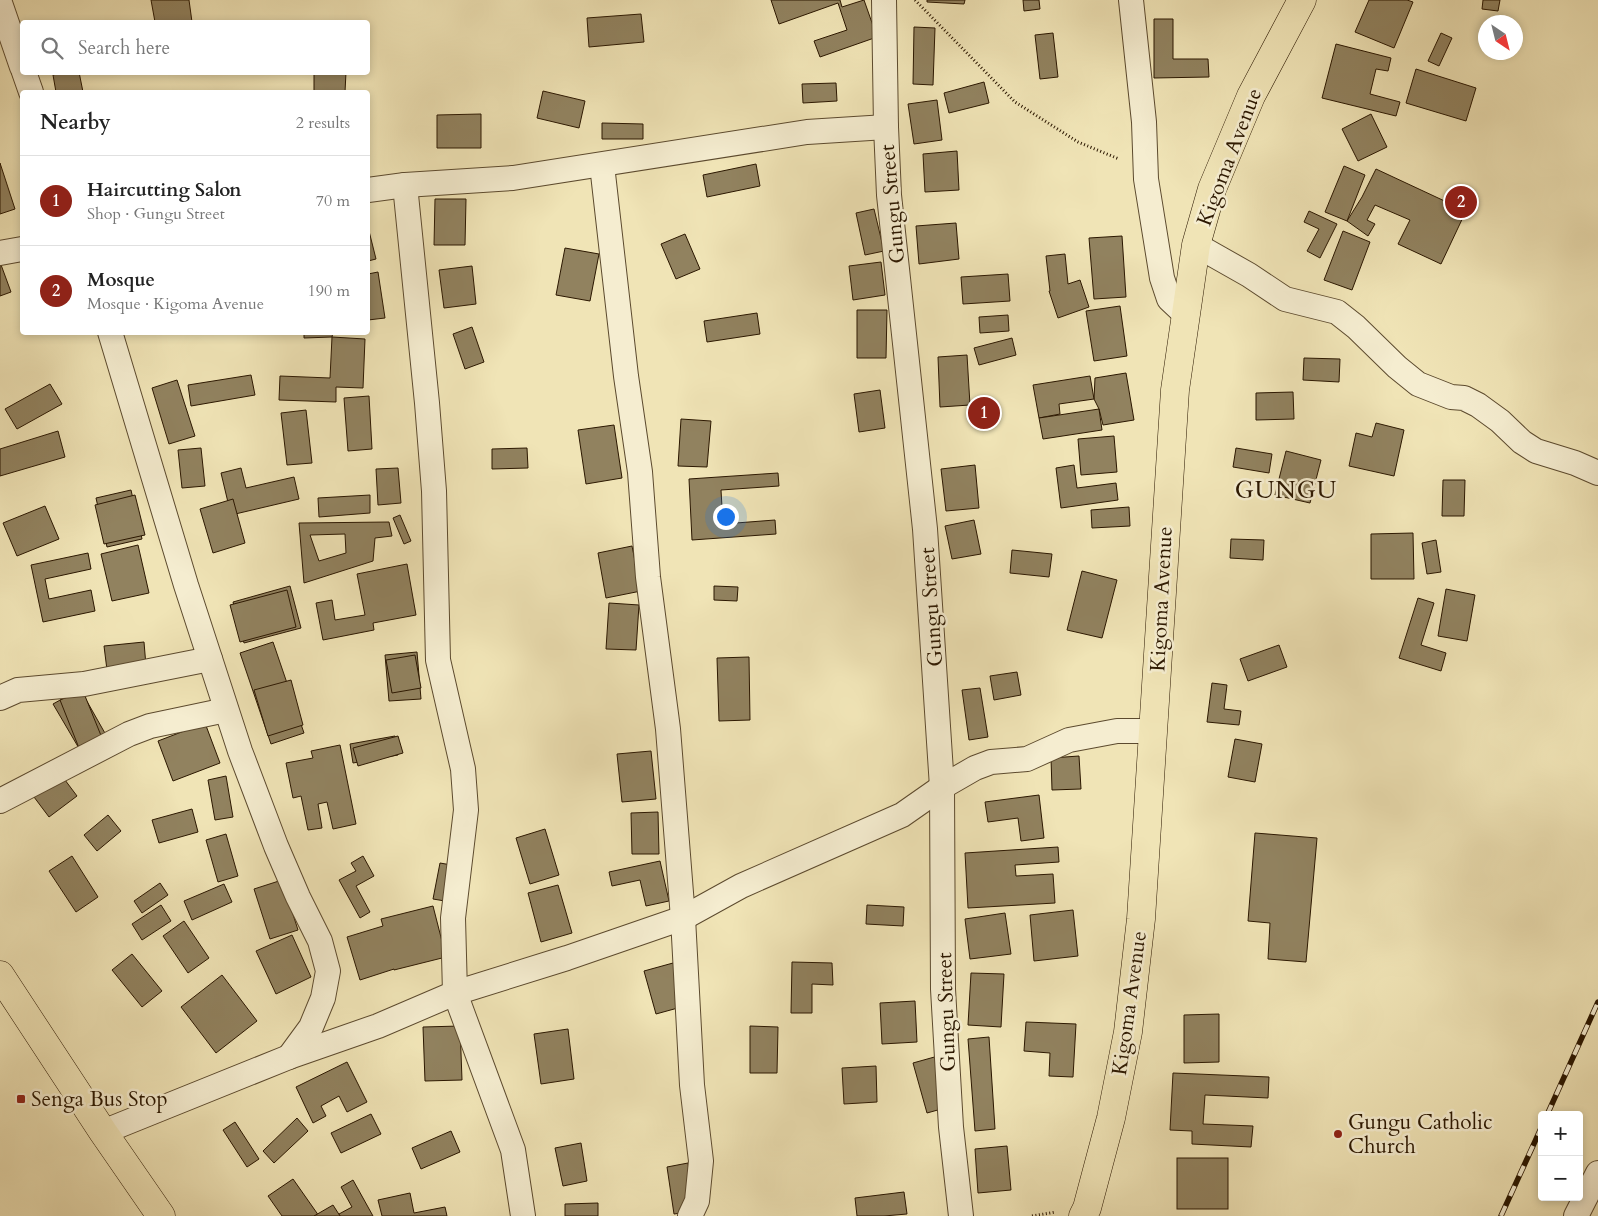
<!DOCTYPE html>
<html lang="en">
<head>
<meta charset="utf-8">
<style>
	:root { --surface:#fff; --page:#f2f2f2; --text:#222; --muted:#767676; --line:#e0e0e0; --accent:#8f2418 }
	body { margin:0; font-family:Cardo,serif; background:var(--page); color:var(--text) }
	.controls { position:absolute; right:15px; bottom:15px; display:grid; overflow:hidden; border-radius:5px; box-shadow:0 2px 8px #0003 }
	.controls button { width:45px; height:45px; display:grid; place-items:center; padding:0; border:0; border-bottom:1px solid var(--line); background:var(--surface); color:var(--text); font:25px sans-serif }
	.compass { position:absolute; left:1478px; top:15px; width:45px; height:45px; border-radius:50%; background:var(--surface); box-shadow:0 2px 8px #0003; rotate:145deg }
	.you { position:absolute; left:725px; top:516px; width:18px; height:18px; margin:-12px; border:4px solid #fff; border-radius:50%; background:#1a73e8; box-shadow:0 0 0 8px #1a73e833 }
	.badge { display:grid; place-items:center; width:32px; height:32px; border-radius:50%; background:var(--accent); color:#fff; font-size:16px; font-weight:700 }
	.pin { position:absolute; translate:-50% -50%; border:2px solid #fff; box-shadow:0 1px 5px #0006 }
	.list { margin:0; padding:0; list-style:none }
	h2 { display:flex; justify-content:space-between; align-items:center; height:65px; margin:0; padding:0 20px; font-size:21px }
	h2 small { font-size:16px; font-weight:400; color:var(--muted) }
	.list li { display:grid; grid-template-columns:32px 1fr auto; gap:15px; align-items:center; box-sizing:border-box; height:90px; padding:0 20px; border-top:1px solid var(--line) }
	.list b { display:block; font-size:19px; white-space:nowrap }
	.list p { margin:0; font-size:16px; white-space:nowrap; color:var(--muted) }
	.list em { font-size:16px; font-style:normal; color:var(--muted) }
	.icon { flex:none; width:28px; height:28px; fill:none; stroke:currentColor; stroke-width:2; stroke-linecap:round; stroke-linejoin:round }
	.map { position:relative; flex:none; width:1598px; height:1216px; overflow:hidden }
	.search { position:absolute; background:var(--surface); box-shadow:0 2px 8px #0003; left:20px; top:20px; width:350px; height:55px; display:flex; align-items:center; gap:12px; box-sizing:border-box; padding:0 18px; border-radius:5px; color:var(--muted); font-size:19px }
	.panel { position:absolute; background:var(--surface); box-shadow:0 2px 8px #0003; left:20px; top:90px; width:350px; height:245px; border-radius:5px }
	.map>svg:first-child { display:block }
	.building { fill:#91825f; stroke:#2b1700; fill-rule:evenodd }
	.lines { fill:none; stroke-linecap:round; stroke-linejoin:round }
	.street-casing { stroke:#5c4a2e; stroke-width:26 }
	.primary-casing { stroke:#2b1700; stroke-width:29 }
	.path { stroke:#2b1700; stroke-width:3; stroke-dasharray:1 2.5; stroke-linecap:butt }
	.street { stroke:#f5edd0; stroke-width:24 }
	.primary { stroke:#f0e4b6; stroke-width:28 }
	.rail-casing { stroke:#2b1700; stroke-width:5.5 }
	.rail { stroke:#f5edd0; stroke-width:4; stroke-dasharray:11; stroke-linecap:butt }
	.poi-dot { fill:#8f2418; stroke:#f5edd0; stroke-width:2 }
	.labels { text-anchor:middle; stroke-width:5; stroke-linejoin:round; paint-order:stroke }
	.street-label { font-size:21px; fill:#2b1700; stroke:#f5edd0 }
	.poi-label { font-size:21px; fill:#2b1700; stroke:#f5edd0; text-anchor:start }
	.quarter-label { font-size:24px; letter-spacing:1px; fill:#2b1700; stroke:#f5edd0 }
</style>
</head>
<body>
<div class="map">
<svg width="1598" height="1216" viewBox="0 0 1598 1216">
	<rect width="100%" height="100%" fill="#f0e4b6"/>
	<filter id="stains"><feTurbulence type="fractalNoise" baseFrequency=".004" numOctaves="4"/><feColorMatrix values="0 0 0 0 .2 0 0 0 0 .09 0 0 0 0 .02 0 0 0 .5 -.17"/></filter>
	<radialGradient id="worn" r=".72"><stop offset=".6" stop-color="#630" stop-opacity="0"/><stop offset="1" stop-color="#630" stop-opacity=".3"/></radialGradient>
	<g class="building">
		<path d="M151 0H189L192 22H155Z"/>
		<path d="M771 0H840L842 7 864 0 877 37 820 57 814 41 847 30 838 3 779 24Z"/>
		<path d="M927 0H965L964 4 927 2Z"/>
		<path d="M1023 0H1039L1040 9 1024 11Z"/>
		<path d="M1369 0H1407L1413 2 1394 48 1355 32Z"/>
		<path d="M1483 0H1500L1498 11 1482 9Z"/>
		<path d="M641 14 644 42 589 47 587 18Z"/>
		<path d="M1154 19H1173V59H1208L1209 77 1154 78Z"/>
		<path d="M914 27 935 28 933 85 913 84Z"/>
		<path d="M1053 33 1058 77 1040 79 1035 35Z"/>
		<path d="M1441 33 1452 38 1439 66 1428 61Z"/>
		<path d="M1336 44 1391 58 1388 71 1376 69 1370 94 1400 102 1396 116 1322 98Z"/>
		<path d="M1416 69 1476 88 1466 121 1406 103Z"/>
		<path d="M66 72H79L83 92H56L53 75Z"/>
		<path d="M314 72H346L345 92H314Z"/>
		<path d="M984 82 989 103 949 113 944 93Z"/>
		<path d="M836 83 837 101 803 103 802 84Z"/>
		<path d="M543 91 585 101 579 128 537 118Z"/>
		<path d="M937 100 942 140 914 144 908 104Z"/>
		<path d="M481 114V148H437V115Z"/>
		<path d="M1371 114 1387 147 1358 161 1342 129Z"/>
		<path d="M602 123 643 124V139H602Z"/>
		<path d="M957 151 959 190 925 192 923 154Z"/>
		<path d="M0 163 15 209 0 214Z"/>
		<path d="M756 164 760 186 707 197 703 175Z"/>
		<path d="M1344 166 1365 175 1347 221 1325 212Z"/>
		<path d="M1376 169 1466 211 1441 264 1398 244 1410 220 1375 205 1367 220 1375 224 1368 236 1347 221 1362 197Z"/>
		<path d="M435 199H466L465 245H434Z"/>
		<path d="M874 209 884 251 865 255 856 213Z"/>
		<path d="M1309 211 1337 224 1320 258 1307 251 1319 229 1304 222Z"/>
		<path d="M956 223 959 259 919 264 916 226Z"/>
		<path d="M368 227 376 259 368 261Z"/>
		<path d="M1343 231 1370 242 1352 290 1324 280Z"/>
		<path d="M685 234 700 269 676 279 661 244Z"/>
		<path d="M1122 236 1126 297 1094 299 1089 238Z"/>
		<path d="M565 248 599 254 590 301 556 295Z"/>
		<path d="M1065 254 1068 284 1080 280 1089 307 1058 318 1049 291H1050L1046 256Z"/>
		<path d="M0 262 11 292 0 296Z"/>
		<path d="M881 262 885 295 853 300 849 266Z"/>
		<path d="M472 266 476 304 444 308 439 270Z"/>
		<path d="M378 272 385 318 368 320V274Z"/>
		<path d="M1008 274 1010 301 963 304 961 277Z"/>
		<path d="M1120 306 1127 356 1094 361 1086 311Z"/>
		<path d="M857 310H887L886 358H857Z"/>
		<path d="M757 313 760 334 707 342 704 321Z"/>
		<path d="M1008 315 1009 331 980 333 979 317Z"/>
		<path d="M472 327 484 362 465 369 453 334Z"/>
		<path d="M304 332H333L332 337 304 338Z"/>
		<path d="M332 337 365 339 363 388 336 387V402L279 400 280 376 330 378Z"/>
		<path d="M1012 338 1016 355 979 365 974 348Z"/>
		<path d="M967 355 970 405 940 407 938 357Z"/>
		<path d="M1304 358 1340 359 1339 382 1303 380Z"/>
		<path d="M1126 373 1134 420 1103 425 1099 409 1094 399 1095 378Z"/>
		<path d="M251 375 255 395 191 406 188 385Z"/>
		<path d="M1090 376 1094 399 1059 404 1060 414 1039 418 1033 385Z"/>
		<path d="M177 380 195 436 169 444 152 388Z"/>
		<path d="M50 384 62 404 17 429 5 409Z"/>
		<path d="M880 390 885 428 859 432 854 394Z"/>
		<path d="M1293 392 1294 419 1256 420V393Z"/>
		<path d="M369 396 372 449 348 451 344 398Z"/>
		<path d="M1099 409 1102 430 1043 439 1039 418Z"/>
		<path d="M306 410 312 463 287 465 281 413Z"/>
		<path d="M681 419 711 421 707 467 678 466Z"/>
		<path d="M1376 423 1404 430 1394 476 1349 466 1356 433 1372 437Z"/>
		<path d="M614 425 622 478 586 484 578 430Z"/>
		<path d="M58 431 65 457 0 476V449Z"/>
		<path d="M1114 436 1117 472 1081 475 1078 439Z"/>
		<path d="M201 448 205 486 182 488 178 450Z"/>
		<path d="M527 448 528 468 492 469V449Z"/>
		<path d="M1236 448 1272 454 1269 473 1233 467Z"/>
		<path d="M1286 451 1321 460 1310 503 1275 495Z"/>
		<path d="M975 465 979 508 946 511 941 469Z"/>
		<path d="M1074 465 1077 488 1116 483 1118 500 1061 508 1056 468Z"/>
		<path d="M241 468 246 488 294 477 299 499 231 515 221 473Z"/>
		<path d="M398 468 401 503 378 505 376 469Z"/>
		<path d="M778 473 779 486 721 490 723 524 775 520 776 534 692 540 689 479Z"/>
		<path d="M1443 480H1465L1464 516H1442Z"/>
		<path d="M131 490 142 539 107 547 96 498Z"/>
		<path d="M135 495 145 535 104 544 95 505Z"/>
		<path d="M370 495V513L319 517 318 498Z"/>
		<path d="M233 499 245 543 213 553 200 509Z"/>
		<path d="M45 506 59 539 17 556 3 523Z"/>
		<path d="M1129 507 1130 526 1092 528 1091 510Z"/>
		<path d="M400 515 411 541 404 544 393 518Z"/>
		<path d="M974 520 981 554 952 559 945 526Z"/>
		<path d="M389 522 392 536 375 538 373 561 304 583 299 523ZM345 534 346 553 319 561 310 535Z"/>
		<path d="M1413 533 1414 579H1371V534Z"/>
		<path d="M1231 539 1264 540 1263 560 1230 558Z"/>
		<path d="M1436 540 1441 572 1427 574 1422 543Z"/>
		<path d="M138 545 149 593 112 601 101 554Z"/>
		<path d="M632 546 641 591 606 598 598 553Z"/>
		<path d="M1012 550 1052 554 1049 577 1010 573Z"/>
		<path d="M88 553 91 569 45 579 49 599 91 590 95 611 43 622 31 565Z"/>
		<path d="M407 564 416 615 373 623 374 630 323 640 316 603 332 600 335 620 365 615 357 574Z"/>
		<path d="M1082 571 1117 580 1102 638 1067 630Z"/>
		<path d="M290 586 301 628 244 643 233 602Z"/>
		<path d="M714 586 738 587 737 601 714 600Z"/>
		<path d="M1446 589 1475 595 1467 641 1438 636Z"/>
		<path d="M287 590 296 627 240 642 230 605Z"/>
		<path d="M1418 598 1434 603 1421 645 1446 653 1441 671 1399 658Z"/>
		<path d="M609 603 639 605 636 650 606 649Z"/>
		<path d="M144 642 146 666 107 670 104 646Z"/>
		<path d="M273 642 304 733 271 744 240 653Z"/>
		<path d="M1279 645 1287 667 1248 681 1240 659Z"/>
		<path d="M417 652 421 699 389 701 385 655Z"/>
		<path d="M415 655 421 688 392 693 386 660Z"/>
		<path d="M749 657 750 720 719 721 717 658Z"/>
		<path d="M1017 672 1021 695 994 700 990 676Z"/>
		<path d="M291 680 303 725 268 736 254 690Z"/>
		<path d="M1212 683 1227 685 1224 709 1241 711 1239 725 1207 722Z"/>
		<path d="M980 688 988 737 969 740 962 690Z"/>
		<path d="M80 689 106 735 80 750 53 704Z"/>
		<path d="M83 691 102 738 79 748 60 700Z"/>
		<path d="M205 723 220 763 173 781 158 741Z"/>
		<path d="M395 736 398 755 353 763 350 744Z"/>
		<path d="M398 736 403 753 358 766 353 748Z"/>
		<path d="M1235 739 1262 744 1255 782 1228 777Z"/>
		<path d="M340 745 356 824 333 829 327 802 318 804 322 828 308 830 301 796 293 798 286 763 313 758 311 751Z"/>
		<path d="M651 751 656 799 622 802 617 754Z"/>
		<path d="M1079 756 1081 789 1052 790 1051 758Z"/>
		<path d="M62 776 77 796 49 817 34 797Z"/>
		<path d="M226 776 233 817 215 820 208 780Z"/>
		<path d="M1039 795 1044 838 1021 841 1018 818 988 822 985 802Z"/>
		<path d="M192 809 198 832 159 843 152 820Z"/>
		<path d="M658 812 659 854H632L631 813Z"/>
		<path d="M108 815 121 831 97 851 84 835Z"/>
		<path d="M545 829 559 875 530 884 516 838Z"/>
		<path d="M1255 833 1317 838 1306 962 1268 959 1270 923 1248 921Z"/>
		<path d="M226 834 238 876 218 882 206 840Z"/>
		<path d="M1058 847 1059 862 1015 865 1016 876 1053 874 1055 903 968 908 965 853Z"/>
		<path d="M72 856 98 897 76 912 49 871Z"/>
		<path d="M363 856 374 876 356 886 370 912 360 918 339 880 356 871 351 863Z"/>
		<path d="M660 861 669 901 646 906 640 880 612 886 609 872Z"/>
		<path d="M440 863 457 866 451 902 433 899Z"/>
		<path d="M282 880 298 930 270 939 254 889Z"/>
		<path d="M160 883 168 895 142 913 134 901Z"/>
		<path d="M224 884 232 902 192 920 184 901Z"/>
		<path d="M558 885 572 933 541 942 528 893Z"/>
		<path d="M161 905 171 921 142 940 132 924Z"/>
		<path d="M867 905 904 907 903 926 866 924Z"/>
		<path d="M433 906 446 957 394 970V969L360 980 347 937 383 926 381 919Z"/>
		<path d="M1073 910 1078 956 1034 961 1030 915Z"/>
		<path d="M1005 913 1011 954 970 959 965 919Z"/>
		<path d="M184 921 209 958 188 973 163 936Z"/>
		<path d="M292 935 311 977 276 994 256 951Z"/>
		<path d="M132 954 162 991 142 1007 112 970Z"/>
		<path d="M792 962 832 963 833 985 812 984V1013H791Z"/>
		<path d="M673 963 685 1006 656 1014 644 971Z"/>
		<path d="M971 973 1004 974 1001 1027 968 1025Z"/>
		<path d="M222 975 257 1021 216 1053 181 1007Z"/>
		<path d="M915 1001 917 1042 882 1044 880 1003Z"/>
		<path d="M1219 1014V1062L1184 1063V1015Z"/>
		<path d="M1026 1022 1076 1024 1073 1077 1049 1076 1050 1053 1024 1051Z"/>
		<path d="M460 1026 462 1080 425 1081 423 1027Z"/>
		<path d="M750 1026 778 1027 777 1073H750Z"/>
		<path d="M568 1029 574 1079 541 1084 534 1034Z"/>
		<path d="M989 1037 995 1129 975 1131 968 1039Z"/>
		<path d="M938 1056 952 1106 927 1113 913 1063Z"/>
		<path d="M347 1062 367 1102 347 1112 339 1096 321 1106 326 1116 313 1123 296 1087Z"/>
		<path d="M876 1066 877 1102 844 1104 842 1068Z"/>
		<path d="M1173 1073 1269 1077 1268 1098 1205 1095 1203 1124 1253 1126 1251 1147 1192 1144V1131L1170 1130Z"/>
		<path d="M371 1114 381 1134 341 1153 331 1133Z"/>
		<path d="M297 1118 308 1131 274 1163 263 1151Z"/>
		<path d="M235 1122 259 1159 247 1167 223 1130Z"/>
		<path d="M451 1131 460 1152 421 1169 412 1148Z"/>
		<path d="M581 1143 587 1181 563 1186 555 1148Z"/>
		<path d="M1007 1146 1011 1190 978 1193 975 1149Z"/>
		<rect x="1177" y="1158" width="51" height="51"/>
		<path d="M688 1163 694 1211 674 1214 667 1167Z"/>
		<path d="M293 1179 319 1216H282L268 1196Z"/>
		<path d="M353 1180 373 1216H340L339 1214 352 1207 341 1187Z"/>
		<path d="M904 1192 907 1214 884 1216H857L855 1198Z"/>
		<path d="M410 1193 414 1213 445 1207 447 1216H382L378 1200Z"/>
		<path d="M598 1203V1216H565V1204Z"/>
		<path d="M333 1205 340 1216H314Z"/>
	</g>
	<g class="lines">
		<defs>
			<g id="street">
				<path d="M884 0 886 127 889 195 925 529 942 787 943 989 951 1127 961 1216"/>
				<path d="M1131 0 1144 122 1146 179 1162 278 1169 299 1186 315"/>
				<path d="M0 3 22 67"/>
				<path d="M24 72 31 92"/>
				<path d="M602 165 626 376 640 472 648 577 668 729 683 918 692 1085 701 1161 697 1201 690 1216"/>
				<path d="M405 185 427 403 434 491 438 660 463 769 466 810 453 918 455 993 513 1150 523 1216"/>
				<path d="M368 190 405 185 513 178 807 132 886 127"/>
				<path d="M1196 245 1249 275 1285 299 1337 312 1356 327 1397 367 1418 384 1451 397 1464 398 1478 405 1500 421 1522 442 1536 451 1575 463 1598 473"/>
				<path d="M0 253 22 249"/>
				<path d="M110 332 186 585 240 751 276 846 298 897 320 941 328 971 323 998 311 1027 289 1057"/>
				<path d="M0 698 18 690 84 684 210 659"/>
				<path d="M0 801 129 734 150 726 226 710"/>
				<path d="M103 1132 289 1057 378 1026 455 993 567 958 683 918 741 886 902 815 942 787 975 768 991 762 1027 759 1069 740 1117 731H1153"/>
				<path d="M1576 1216 1598 1173"/>
			</g>
			<g id="primary">
				<path d="M0 975 103 1132 161 1216"/>
				<path d="M1083 1216 1087 1208 1111 1118 1128 1032 1141 919 1175 390 1196 245 1212 189 1251 96 1302 0"/>
			</g>
		</defs>
		<use href="#street" class="street-casing"/>
		<use href="#primary" class="primary-casing"/>
		<g class="path">
			<path d="M915 0 1015 102 1078 142 1119 159"/>
			<path d="M1032 1216 1056 1212"/>
		</g>
		<use href="#street" class="street"/>
		<use href="#primary" class="primary"/>
		<defs>
			<g id="rail">
				<path d="M1547 1115 1598 1002"/>
				<path d="M1501 1216 1542 1126"/>
			</g>
		</defs>
		<use href="#rail" class="rail-casing"/>
		<use href="#rail" class="rail"/>
	</g>
	<g class="poi-dot">
		<rect x="16" y="1094" width="10" height="10" rx="2.5"/>
		<circle cx="1338" cy="1134" r="5"/>
	</g>
	<g class="labels">
		<g class="street-label">
			<text transform="translate(1229 157) rotate(-69)" y="7">Kigoma Avenue</text>
			<text transform="translate(892 204) rotate(-95)" y="7">Gungu Street</text>
			<text transform="translate(1161 599) rotate(-87)" y="7">Kigoma Avenue</text>
			<text transform="translate(931 607) rotate(-94)" y="7">Gungu Street</text>
			<text transform="translate(1129 1003) rotate(-82)" y="7">Kigoma Avenue</text>
			<text transform="translate(946 1012) rotate(-92)" y="7">Gungu Street</text>
		</g>
		<g class="poi-label">
			<text x="31" y="1106">Senga Bus Stop</text>
			<text x="1348" y="1129">Gungu Catholic<tspan x="1348" dy="24">Church</tspan></text>
		</g>
		<g class="quarter-label">
			<text x="1286" y="498">GUNGU</text>
		</g>
	</g>
	<rect width="100%" height="100%" filter="url(#stains)"/>
	<rect width="100%" height="100%" fill="url(#worn)"/>
</svg>
<div class="controls">
<button>+</button>
<button>−</button>
</div>
<svg class="compass" viewBox="-18 -18 36 36"><path d="M0-13l5 13h-10z" fill="#e53935"/><path d="M0 13l5-13h-10z" fill="#767676"/></svg>
<div class="you"></div>
<div class="pin badge" style="left:984px;top:413px">1</div>
<div class="pin badge" style="left:1461px;top:202px">2</div>
<div class="search"><svg class="icon" aria-label="search" viewBox="0 0 24 24"><circle cx="10" cy="10" r="6"/><path d="M15 15l6 6"/></svg>Search here</div>
<section class="panel">
<h2>Nearby<small>2 results</small></h2>
<ul class="list">
<li><span class="badge">1</span><div><b>Haircutting Salon</b><p>Shop · Gungu Street</p></div><em>70 m</em></li>
<li><span class="badge">2</span><div><b>Mosque</b><p>Mosque · Kigoma Avenue</p></div><em>190 m</em></li>
</ul>
</section>
</div>
</body>
</html>
